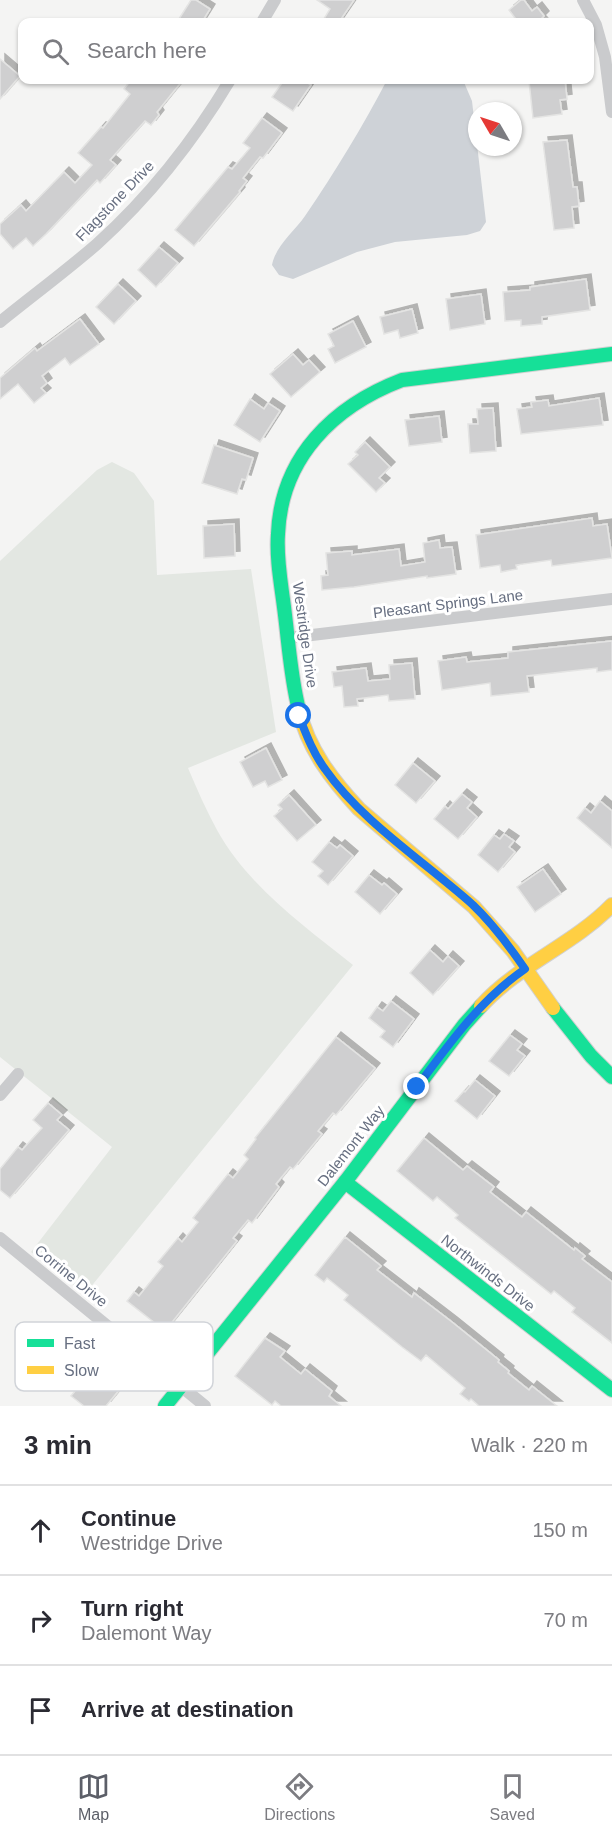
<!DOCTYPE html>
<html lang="en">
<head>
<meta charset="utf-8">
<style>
	:root { --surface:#fff; --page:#f2f2f3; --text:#2b2b33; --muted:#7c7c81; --line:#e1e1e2; --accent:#5c5f68 }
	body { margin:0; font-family:Arial,sans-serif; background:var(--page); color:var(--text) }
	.compass { position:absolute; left:468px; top:102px; width:54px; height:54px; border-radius:50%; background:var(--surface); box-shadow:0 2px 4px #0004; rotate:309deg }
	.stop { position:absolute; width:18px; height:18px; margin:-14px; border:4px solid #1a73e8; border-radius:50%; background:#fff }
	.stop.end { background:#1a73e8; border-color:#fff; box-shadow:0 2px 6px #0008 }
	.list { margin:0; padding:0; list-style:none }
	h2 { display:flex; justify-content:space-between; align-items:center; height:78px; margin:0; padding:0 24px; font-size:26px }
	h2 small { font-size:20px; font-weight:400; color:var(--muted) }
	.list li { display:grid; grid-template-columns:39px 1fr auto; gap:18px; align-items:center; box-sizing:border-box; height:90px; padding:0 24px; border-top:2px solid var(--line) }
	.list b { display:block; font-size:22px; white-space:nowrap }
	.list p { margin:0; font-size:20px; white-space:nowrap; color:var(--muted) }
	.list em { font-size:20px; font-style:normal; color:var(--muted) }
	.icon { flex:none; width:33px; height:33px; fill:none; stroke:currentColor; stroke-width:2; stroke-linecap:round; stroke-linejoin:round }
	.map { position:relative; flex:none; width:612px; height:1406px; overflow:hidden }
	.search { position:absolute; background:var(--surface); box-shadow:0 2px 4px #0004; left:18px; right:18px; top:18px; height:66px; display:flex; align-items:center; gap:15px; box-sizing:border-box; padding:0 21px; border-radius:12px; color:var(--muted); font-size:22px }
	.sheet { height:348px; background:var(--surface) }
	nav { display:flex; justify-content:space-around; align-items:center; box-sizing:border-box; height:84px; border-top:2px solid var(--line); background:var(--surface); font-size:16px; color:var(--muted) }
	nav a { display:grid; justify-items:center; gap:3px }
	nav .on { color:var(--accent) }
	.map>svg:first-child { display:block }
	.green { fill:#e3e7e2 }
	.water { fill:#ced2d7 }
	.building { fill:#cfcfd0; stroke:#e4e4e3; stroke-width:1.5; filter:url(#shadow) }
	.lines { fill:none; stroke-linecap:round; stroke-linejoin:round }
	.fast-casing { stroke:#d0d0d1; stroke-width:16 }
	.slow-casing { stroke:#d0d0d1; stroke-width:16 }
	.street { stroke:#cacbcd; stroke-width:12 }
	.fast { stroke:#16e098; stroke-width:14 }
	.slow { stroke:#ffcf43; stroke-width:14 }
	.route { stroke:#1a73e8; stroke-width:8 }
	.labels { text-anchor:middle; stroke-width:6; stroke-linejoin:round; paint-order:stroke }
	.street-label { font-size:15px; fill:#676f81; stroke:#fff }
	.key { fill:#fff; stroke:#d1d4d9; stroke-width:1.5 }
	.key-label { font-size:16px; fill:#676f81 }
</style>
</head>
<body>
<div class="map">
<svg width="612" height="1406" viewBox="0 0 612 1406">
	<defs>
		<filter id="shadow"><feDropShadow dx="5" dy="-5" stdDeviation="0" flood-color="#0004"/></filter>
	</defs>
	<rect width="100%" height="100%" fill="#f4f4f3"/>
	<path class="green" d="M112 462 134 473 154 501 157 575 251 569 276 732 188 768C197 789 206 810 217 830 248 886 304 926 353 965L85 1294 31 1252 112 1147 0 1057V561L97 470Z"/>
	<path class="water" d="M387 80H463L472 101 486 222 480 231 467 235 395 242 357 252 293 279 279 275 272 265C276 245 294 232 305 216 335 172 363 126 387 80Z"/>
	<g class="building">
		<path d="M191 0H196L210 9 202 22H177Z"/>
		<path d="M317 0H354L339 22H322L330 9Z"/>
		<path d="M521 0H524L532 11 537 7 544 16 540 20 542 22H518L509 10Z"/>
		<path d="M0 59 20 76 0 99Z"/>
		<path d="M131 80H183L157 112 159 115 151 125 145 121 110 160 116 165 100 183 97 180 46 234 33 246 26 238 13 249 0 234V224L21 205 26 211 64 172 75 183 92 165 78 153 101 127 103 128 130 94 124 89Z"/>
		<path d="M284 80H303L311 85 293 111 272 97Z"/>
		<path d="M544 80H565L567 99 560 100 562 114 533 118 529 81Z"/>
		<path d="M262 118 282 133 263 158 260 157 243 178 247 181 239 191 240 192 194 246 175 230 228 167 232 169 250 148 243 143Z"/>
		<path d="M567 140 573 187H577L579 206 572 207 574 228 554 230 543 142Z"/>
		<path d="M159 247 178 263 156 287 138 270Z"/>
		<path d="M586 279 590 310 542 317V324L521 326V320L505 321 503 292 530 290V287Z"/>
		<path d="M118 284 136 301 114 324 96 307Z"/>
		<path d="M481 294 485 324 450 330 446 299Z"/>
		<path d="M412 309 418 333 400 338 398 330 384 334 380 317Z"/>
		<path d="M80 319 99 344 70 365 65 358 42 376 47 383 41 388 46 393 34 403 18 384 0 399V378L35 348 37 351Z"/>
		<path d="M353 321 366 347 335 363 328 349 334 346 328 334Z"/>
		<path d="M293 354 303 365 309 360 320 372 291 397 270 374Z"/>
		<path d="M599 398 603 425 521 434 517 409 532 407 531 402 548 400 549 406Z"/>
		<path d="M250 399 264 409 268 403 280 411 260 442 234 425Z"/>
		<path d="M493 408 496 451 470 453 468 424H478L477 409Z"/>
		<path d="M439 416 442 442 409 446 405 420Z"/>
		<path d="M365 442 390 467 379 478 385 483 376 492 348 464 358 455 355 452Z"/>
		<path d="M214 445 253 458 246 480 242 479 237 494 202 483Z"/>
		<path d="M592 518 593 526 607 524 612 558 552 566 551 560 516 565 517 569 501 572 500 565 480 568 476 535Z"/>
		<path d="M234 524 235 556 204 558 203 526Z"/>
		<path d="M439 540 440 548 452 547 456 574 427 578V576L354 587 322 590 321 576 328 575 326 553 352 551V555L399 549 401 566 425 562 423 543Z"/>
		<path d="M612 641V670L597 672V668L527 676 529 692 491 696 490 683 442 690 438 661 466 657 467 662 508 658V652Z"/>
		<path d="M412 663 415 699 389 701 388 695 357 699 358 706 344 707 342 686 334 687 332 672 366 668 368 681 390 679 389 665Z"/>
		<path d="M266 748 282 780 268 787 265 781 253 787 240 762Z"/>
		<path d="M413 763 435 781 416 803 395 785Z"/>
		<path d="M462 794 472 802 467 808 477 817 458 839 434 819 445 806 448 809Z"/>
		<path d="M289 795 316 825 297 841 274 816 282 809 278 805Z"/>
		<path d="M600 801 612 811V848L577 818 585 808 591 813Z"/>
		<path d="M504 834 514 841 509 847 515 852 498 872 478 855 494 835 500 839Z"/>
		<path d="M329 842 337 848 340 845 353 856 328 885 318 876 323 871 312 862Z"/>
		<path d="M543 869 561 894 535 912 517 887Z"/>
		<path d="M369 875 382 885 384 883 397 894 380 914 355 892Z"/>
		<path d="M430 950 443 962 448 956 459 966 433 995 410 973Z"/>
		<path d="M391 1001 414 1019 393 1047 380 1037 385 1031 369 1018 377 1007 383 1011Z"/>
		<path d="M510 1035 522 1044 517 1050 525 1056 509 1076 489 1061Z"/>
		<path d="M336 1037 375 1068 336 1115 333 1113 318 1131 322 1134 293 1169 290 1167 276 1184 279 1187 252 1223 248 1220 233 1238 237 1241 165 1331 127 1301 134 1292 139 1296 163 1266 158 1262 178 1238 182 1242 198 1222 193 1218 228 1174 233 1178 248 1159 244 1155 256 1139 255 1138Z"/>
		<path d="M475 1080 495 1096 477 1119 455 1101 464 1091 465 1092Z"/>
		<path d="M48 1103 62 1115 57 1120 69 1130 10 1198 0 1190V1169L18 1147 22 1150 42 1128 33 1120Z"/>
		<path d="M424 1138 463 1170 467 1166 494 1187 490 1192 522 1217 526 1212 574 1250 575 1248 585 1256 582 1259 612 1282V1343L572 1312 575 1308 554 1291 551 1294 455 1218 458 1215 437 1197 433 1201 397 1171Z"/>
		<path d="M345 1237 381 1266 377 1270 412 1297 414 1293 452 1322 499 1360 498 1362 509 1371 508 1373 529 1390 532 1386 557 1406H479L471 1399 469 1401 460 1394 465 1388 426 1355 421 1361 402 1347 344 1300 348 1295 327 1278 324 1282 315 1275Z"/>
		<path d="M265 1338 285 1351 280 1357 301 1374 305 1369 332 1391 329 1396 341 1406H281L275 1401 272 1405 235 1376Z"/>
		<path d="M94 1368 120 1389 106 1406H84L71 1396Z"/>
	</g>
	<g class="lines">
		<defs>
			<g id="fast">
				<path d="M299 710C291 679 289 647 285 615 282 588 276 561 278 534 281 457 334 406 402 380L612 354"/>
				<path d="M553 1008 591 1056 612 1077"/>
				<path d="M345 1182 612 1390"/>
				<path d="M165 1406 345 1182 464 1025 481 1006"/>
			</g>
			<g id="slow">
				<path d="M299 710C308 749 332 780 359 809L474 907 513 951 553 1008"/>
				<path d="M481 1006C518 965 573 945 612 905"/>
			</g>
		</defs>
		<use href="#fast" class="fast-casing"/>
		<use href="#slow" class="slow-casing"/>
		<g class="street">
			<path d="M583 0 596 25 605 57 612 112"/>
			<path d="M262 22 275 0"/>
			<path d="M0 322C32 296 66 271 97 244 149 197 194 140 230 80"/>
			<path d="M287 638 612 599"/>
			<path d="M0 1095 18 1074"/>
			<path d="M0 1238 205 1406"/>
		</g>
		<use href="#fast" class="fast"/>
		<use href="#slow" class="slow"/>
	</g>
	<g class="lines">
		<path class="route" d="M299 716C306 734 313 753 325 769 362 822 425 862 473 905 493 924 510 947 525 969 480 1000 449 1044 417 1087"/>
	</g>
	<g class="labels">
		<g class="street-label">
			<text transform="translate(115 201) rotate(-46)" y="5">Flagstone Drive</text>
			<text transform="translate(448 604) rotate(-7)" y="5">Pleasant Springs Lane</text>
			<text transform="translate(305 635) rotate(82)" y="5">Westridge Drive</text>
			<text transform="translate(351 1146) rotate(-52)" y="5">Dalemont Way</text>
			<text transform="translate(488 1273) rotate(38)" y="5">Northwinds Drive</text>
			<text transform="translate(71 1276) rotate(39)" y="5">Corrine Drive</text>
		</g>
	</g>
	<rect x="15" y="1322" width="198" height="69" rx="9" class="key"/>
	<rect x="27" y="1339" width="27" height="8" fill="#16e098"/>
	<rect x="27" y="1366" width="27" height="8" fill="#ffcf43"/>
	<g class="key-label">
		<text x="64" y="1349">Fast</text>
		<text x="64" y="1376">Slow</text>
	</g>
</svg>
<svg class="compass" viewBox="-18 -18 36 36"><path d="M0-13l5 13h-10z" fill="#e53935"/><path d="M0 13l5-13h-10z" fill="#7c7c81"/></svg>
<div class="stop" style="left:299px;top:716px"></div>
<div class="stop end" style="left:417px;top:1087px"></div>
<div class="search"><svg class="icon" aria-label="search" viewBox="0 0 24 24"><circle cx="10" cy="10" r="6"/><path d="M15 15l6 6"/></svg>Search here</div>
</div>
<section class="sheet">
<h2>3 min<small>Walk · 220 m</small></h2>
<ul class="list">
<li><svg class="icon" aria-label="ahead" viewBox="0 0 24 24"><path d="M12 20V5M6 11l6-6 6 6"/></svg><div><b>Continue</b><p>Westridge Drive</p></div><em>150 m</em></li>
<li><svg class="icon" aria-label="right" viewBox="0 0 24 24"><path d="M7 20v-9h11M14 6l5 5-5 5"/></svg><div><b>Turn right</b><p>Dalemont Way</p></div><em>70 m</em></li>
<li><svg class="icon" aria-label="arrive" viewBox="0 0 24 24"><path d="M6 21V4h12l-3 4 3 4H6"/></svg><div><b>Arrive at destination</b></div></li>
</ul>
</section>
<nav>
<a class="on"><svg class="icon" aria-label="map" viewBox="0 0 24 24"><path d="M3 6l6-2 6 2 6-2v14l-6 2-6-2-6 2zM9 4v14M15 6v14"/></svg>Map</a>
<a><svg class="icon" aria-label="directions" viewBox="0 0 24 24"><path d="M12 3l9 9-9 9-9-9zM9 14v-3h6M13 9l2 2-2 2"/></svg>Directions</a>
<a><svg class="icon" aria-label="saved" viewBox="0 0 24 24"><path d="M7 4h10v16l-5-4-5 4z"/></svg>Saved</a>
</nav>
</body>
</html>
